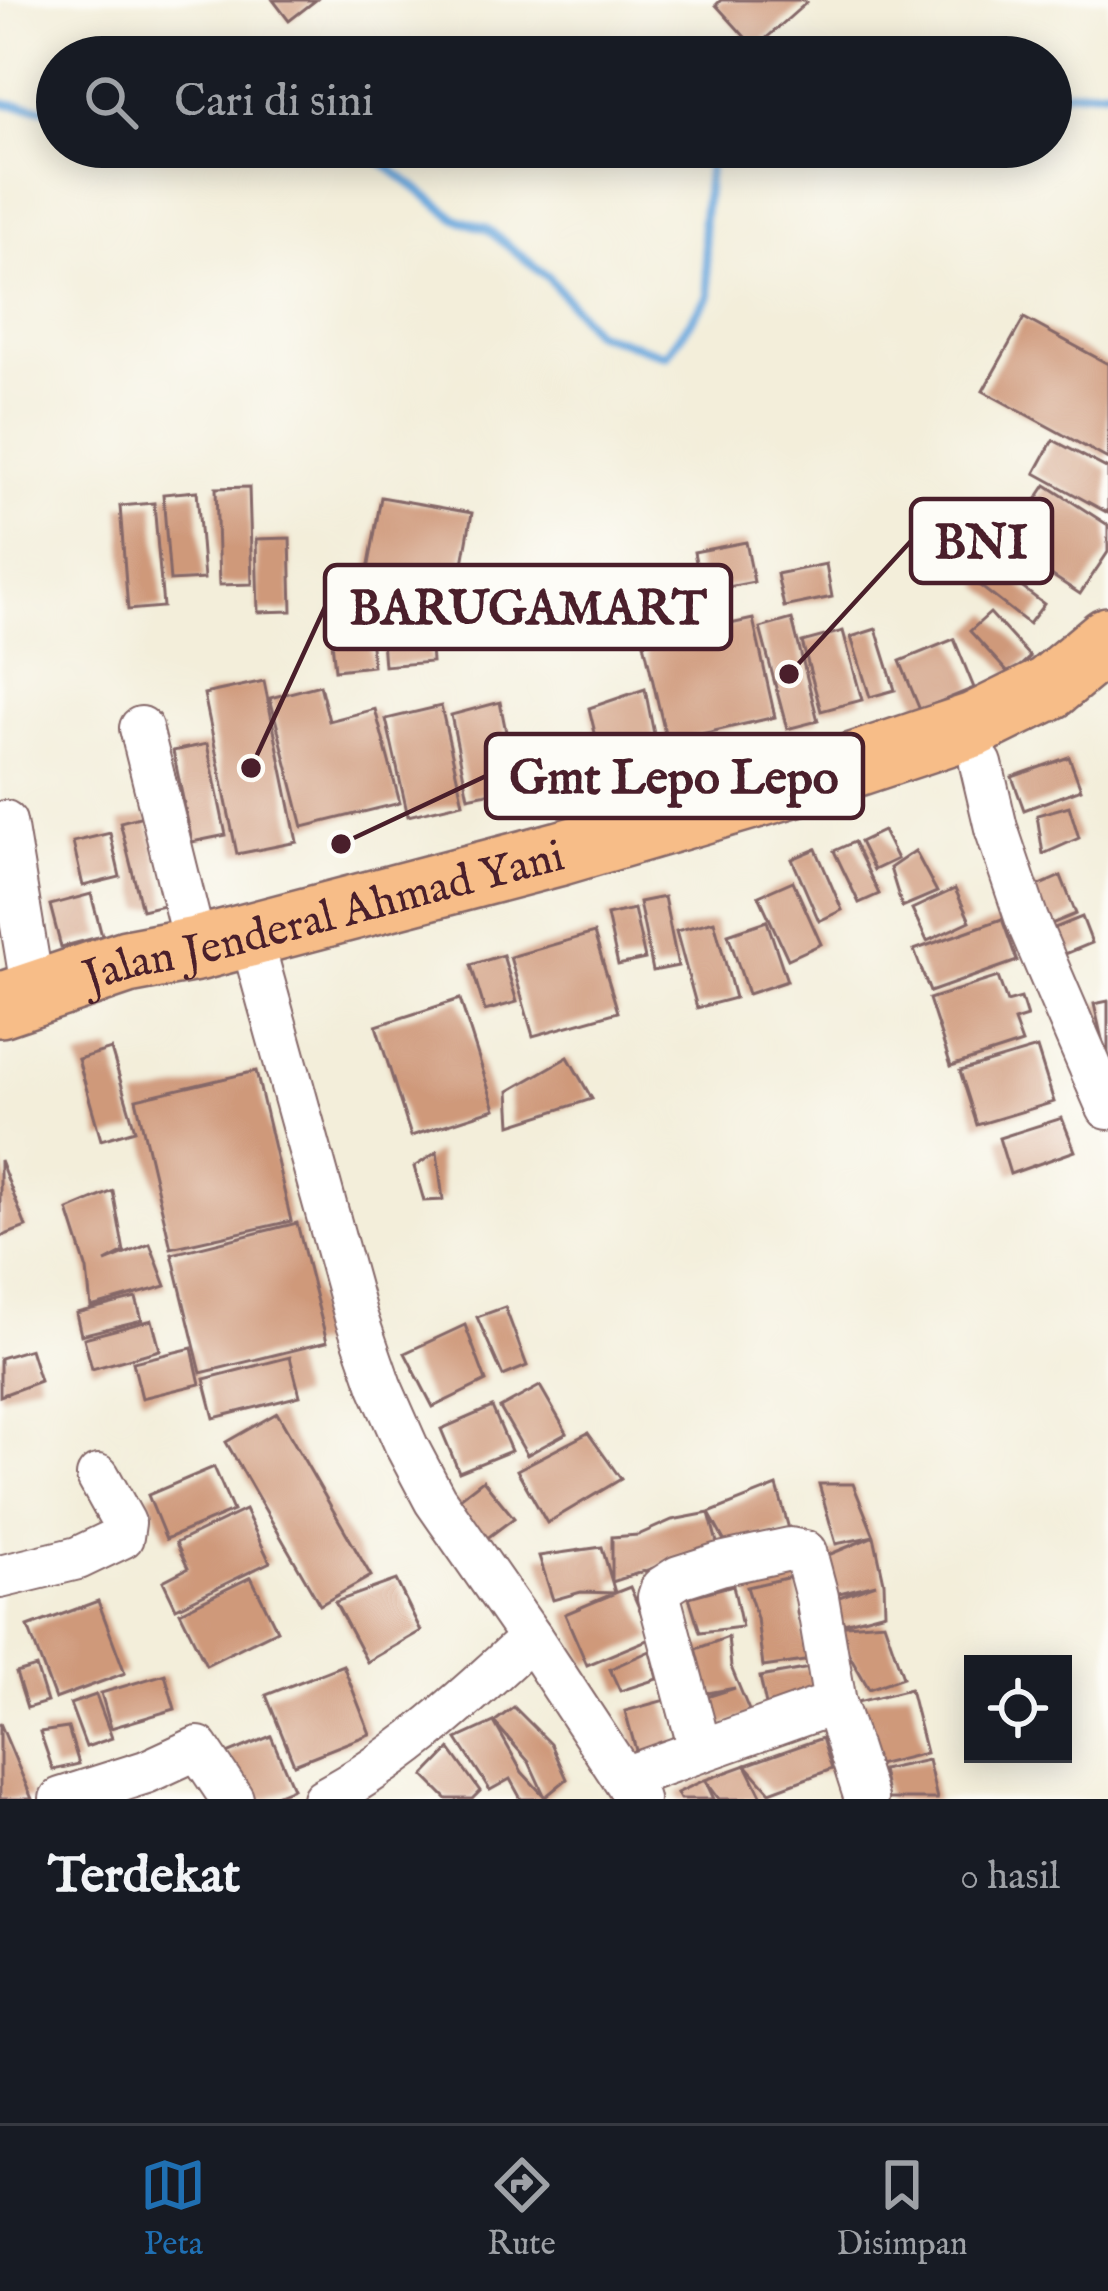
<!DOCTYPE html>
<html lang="id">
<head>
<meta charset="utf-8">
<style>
	:root { --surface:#171b24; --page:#242831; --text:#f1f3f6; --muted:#9ea1a6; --line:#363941; --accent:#1f6fb2 }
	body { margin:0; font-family:"IM FELL English",serif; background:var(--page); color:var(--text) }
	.controls { position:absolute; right:36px; bottom:36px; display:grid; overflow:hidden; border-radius:0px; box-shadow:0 6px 30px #0003 }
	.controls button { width:108px; height:108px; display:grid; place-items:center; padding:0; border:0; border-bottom:3px solid var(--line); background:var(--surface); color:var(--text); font:60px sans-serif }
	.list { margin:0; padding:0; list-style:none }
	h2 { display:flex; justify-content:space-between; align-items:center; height:156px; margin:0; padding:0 48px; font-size:51px }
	h2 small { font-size:39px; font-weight:400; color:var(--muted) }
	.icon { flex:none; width:66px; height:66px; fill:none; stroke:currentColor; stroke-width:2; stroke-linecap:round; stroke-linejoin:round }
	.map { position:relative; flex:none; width:1108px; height:1799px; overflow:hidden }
	.search { position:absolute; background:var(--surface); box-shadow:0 6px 30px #0003; left:36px; right:36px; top:36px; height:132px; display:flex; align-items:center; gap:30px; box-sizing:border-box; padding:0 42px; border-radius:66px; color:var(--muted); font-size:45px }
	.sheet { height:324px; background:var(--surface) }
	nav { display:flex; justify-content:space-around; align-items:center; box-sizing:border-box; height:168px; border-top:3px solid var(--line); background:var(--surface); font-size:33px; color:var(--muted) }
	nav a { display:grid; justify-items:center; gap:6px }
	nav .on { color:var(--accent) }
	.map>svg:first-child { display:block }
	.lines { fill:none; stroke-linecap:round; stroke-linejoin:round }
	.stream { stroke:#6ca9dd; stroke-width:9 }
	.building { fill:#cf997a }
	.minor-casing { stroke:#856768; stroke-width:46 }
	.highway-casing { stroke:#856768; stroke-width:68 }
	.minor { stroke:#fff; stroke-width:42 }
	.highway { stroke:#f7bd88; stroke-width:63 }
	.labels { text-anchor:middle; stroke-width:10; stroke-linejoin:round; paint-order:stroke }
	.street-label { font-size:45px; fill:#4a1f2b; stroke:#fdfcf7 }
	.leader { fill:none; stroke:#4a1f2b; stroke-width:4.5 }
	.callout-dot { fill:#4a1f2b; stroke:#fdfcf7; stroke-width:4.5 }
	.callout { fill:#fdfcf7; stroke:#4a1f2b; stroke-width:4.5 }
	.callout-label { font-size:48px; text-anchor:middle; font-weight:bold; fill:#4a1f2b }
</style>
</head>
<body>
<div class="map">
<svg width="1108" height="1799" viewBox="0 0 1108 1799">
	<rect width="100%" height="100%" fill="#fdfcf7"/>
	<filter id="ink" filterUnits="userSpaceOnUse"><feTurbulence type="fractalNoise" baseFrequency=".00833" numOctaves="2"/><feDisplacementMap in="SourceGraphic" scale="24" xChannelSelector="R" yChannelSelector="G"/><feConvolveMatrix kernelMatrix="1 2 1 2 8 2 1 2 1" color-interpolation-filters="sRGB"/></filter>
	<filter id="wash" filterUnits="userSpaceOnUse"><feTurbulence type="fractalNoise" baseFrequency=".004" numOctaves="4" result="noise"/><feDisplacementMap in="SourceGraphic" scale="48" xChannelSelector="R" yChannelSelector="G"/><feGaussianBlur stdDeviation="2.7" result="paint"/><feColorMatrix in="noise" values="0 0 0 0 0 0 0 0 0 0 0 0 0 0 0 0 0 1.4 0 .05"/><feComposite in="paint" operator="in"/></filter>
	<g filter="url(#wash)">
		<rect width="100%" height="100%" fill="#f3eeda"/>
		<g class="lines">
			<g class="stream">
				<path d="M1051 93 1108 89"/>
				<path d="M0 103 57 110"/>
				<path d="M348 147 376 158 457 219 487 229 549 278 594 332 666 355 709 296 703 223 709 164 726 147"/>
			</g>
		</g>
		<g id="blocks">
			<g class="building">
				<path d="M273 0H316L289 21Z"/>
				<path d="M721 0H803L806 3 755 48 716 5Z"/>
				<path d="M1024 318 1108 364V459L983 391Z"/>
				<path d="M1053 440 1108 469V513L1035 473Z"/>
				<path d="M1046 485 1108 525V552L1080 594 1006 545Z"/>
				<path d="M249 487 252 584 219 585 216 488Z"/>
				<path d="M197 491 204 579 170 581 163 494Z"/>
				<path d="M381 497 472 513 452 625 361 609Z"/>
				<path d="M154 503 163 607 128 610 120 506Z"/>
				<path d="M290 538 292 611 258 612 256 539Z"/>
				<path d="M746 542 754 582 702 592 694 552Z"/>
				<path d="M826 564 832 597 784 607 777 574Z"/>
				<path d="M995 567 1044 604 1029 624 980 586Z"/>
				<path d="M990 613 1030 657 1010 675 970 631Z"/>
				<path d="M368 618 373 666 335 670 330 622Z"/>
				<path d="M753 619 775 717 667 742 644 643Z"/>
				<path d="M792 619 818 721 787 729 760 628Z"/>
				<path d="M429 622 432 662 384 666 381 626Z"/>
				<path d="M876 629 895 690 870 697 851 637Z"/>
				<path d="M843 631 862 700 821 711 802 642Z"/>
				<path d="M954 639 974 688 920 710 900 661Z"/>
				<path d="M264 681 297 842 237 854 204 694Z"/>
				<path d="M320 685 329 721 375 709 400 803 303 827 270 698Z"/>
				<path d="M645 689 659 759 602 762 589 708Z"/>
				<path d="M500 702 517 787 468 797 451 715Z"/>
				<path d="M441 706 463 803 408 816 386 719Z"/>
				<path d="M207 744 226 835 192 842 173 751Z"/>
				<path d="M1069 757 1081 789 1024 810 1012 777Z"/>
				<path d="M1069 806 1079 838 1043 854 1037 815Z"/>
				<path d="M147 815 168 904 142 910 120 822Z"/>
				<path d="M883 831 897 859 874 870 860 842Z"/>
				<path d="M110 833 120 877 83 886 73 842Z"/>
				<path d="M854 842 879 894 859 903 834 851Z"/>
				<path d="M816 849 842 910 819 921 792 859Z"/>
				<path d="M915 851 937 892 902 907 890 868Z"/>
				<path d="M1061 876 1076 914 1044 927 1029 890Z"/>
				<path d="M793 881 821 944 788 959 759 896Z"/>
				<path d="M955 889 970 921 927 941 912 909Z"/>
				<path d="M91 894 102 936 61 947 50 905Z"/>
				<path d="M664 897 678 966 653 971 639 902Z"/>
				<path d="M634 909 645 959 618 965 607 915Z"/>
				<path d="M1082 917 1092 943 1058 957 1047 931Z"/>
				<path d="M1002 919 1017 961 930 992 914 950Z"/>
				<path d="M714 921 735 998 697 1008 676 931Z"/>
				<path d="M767 921 787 981 748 994 728 934Z"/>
				<path d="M594 933 618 1012 533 1036 510 957Z"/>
				<path d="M503 955 517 1002 485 1011 471 965Z"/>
				<path d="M998 977 1007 1002 1021 998 1027 1017 1014 1021 1022 1043 951 1066 929 999Z"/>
				<path d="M460 999 495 1109 411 1136 376 1026Z"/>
				<path d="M1108 1001V1057H1106L1094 1004Z"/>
				<path d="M1037 1048 1054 1102 977 1125 960 1071Z"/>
				<path d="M111 1049 135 1130 101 1140 78 1059Z"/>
				<path d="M568 1057 592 1099 511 1125 509 1091Z"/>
				<path d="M256 1071 291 1221 171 1248 136 1099Z"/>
				<path d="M1062 1118 1075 1151 1010 1174 999 1138Z"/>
				<path d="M437 1152 443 1200 424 1201 414 1167Z"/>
				<path d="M0 1160 26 1227 0 1237Z"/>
				<path d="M113 1191 124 1252 105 1262 150 1244 166 1286 91 1307 87 1270 68 1210Z"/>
				<path d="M297 1223 327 1342 201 1373 172 1254Z"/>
				<path d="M136 1298 142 1320 81 1335 76 1313Z"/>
				<path d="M505 1307 527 1366 503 1376 477 1317Z"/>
				<path d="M152 1320 160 1350 92 1369 84 1338Z"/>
				<path d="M465 1325 486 1381 433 1407 405 1353Z"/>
				<path d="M192 1348 200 1384 142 1398 133 1362Z"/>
				<path d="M30 1349 40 1381 0 1396V1358Z"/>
				<path d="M290 1357 300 1396 214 1418 204 1379Z"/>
				<path d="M540 1386 567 1433 527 1455 500 1408Z"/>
				<path d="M492 1407 511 1451 459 1472 441 1429Z"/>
				<path d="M277 1413 371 1576 320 1605 226 1442Z"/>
				<path d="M588 1433 621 1479 547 1523 517 1470Z"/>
				<path d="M214 1467 233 1511 166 1539 148 1495Z"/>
				<path d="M483 1480 514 1518 482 1542 452 1504Z"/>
				<path d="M819 1484H853L874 1536 884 1582 885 1612 833 1626 884 1622 903 1677 869 1689 833 1626 822 1603 876 1584 831 1595 821 1558 874 1536 836 1544Z"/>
				<path d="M777 1486 789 1529 727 1546 709 1513 719 1550 683 1558 612 1582 615 1593 630 1587 652 1638 587 1665 565 1614 615 1593 581 1592 553 1600 539 1556 602 1547 612 1582V1537L638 1535 672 1520 709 1513Z"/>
				<path d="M245 1510 270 1562 176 1608 163 1581 188 1568 176 1543Z"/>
				<path d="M800 1575 797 1613 811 1660 763 1667 757 1618 747 1587Z"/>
				<path d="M251 1577 277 1630 206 1665 180 1612Z"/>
				<path d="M396 1580 421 1631 367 1662 335 1602Z"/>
				<path d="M733 1585 742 1627 700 1632 689 1597Z"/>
				<path d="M98 1601 125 1673 55 1699 28 1627Z"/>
				<path d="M728 1637 731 1667 751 1715 715 1728 697 1700 735 1688 708 1693 693 1677 685 1653Z"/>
				<path d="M650 1651 657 1679 620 1691 610 1669Z"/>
				<path d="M343 1665 370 1734 294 1764 266 1695Z"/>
				<path d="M36 1667 47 1702 27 1708 16 1673Z"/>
				<path d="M810 1668 816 1695 766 1705 760 1677Z"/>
				<path d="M165 1674 175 1709 111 1728 101 1693Z"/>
				<path d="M910 1689 926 1753 873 1766 857 1702Z"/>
				<path d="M96 1695 112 1738 86 1747 70 1704Z"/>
				<path d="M665 1700 677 1746 639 1761 625 1711Z"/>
				<path d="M514 1707 551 1744 567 1779 545 1797 547 1799H521L510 1779 490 1790 457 1739 494 1722 522 1772 545 1797 529 1762 494 1722Z"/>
				<path d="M0 1723 32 1799H0Z"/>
				<path d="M68 1728 79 1764 53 1770 40 1732Z"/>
				<path d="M271 1736 293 1788 266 1799H246L227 1754Z"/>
				<path d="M822 1738 832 1769 770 1792 746 1765Z"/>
				<path d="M450 1749 480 1791 472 1799H447L424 1776Z"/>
				<path d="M928 1760 937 1799H888L882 1770Z"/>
				<path d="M746 1765 763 1799H719L705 1780 714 1799H680L677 1793 705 1780Z"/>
			</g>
		</g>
	</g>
	<g filter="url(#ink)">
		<use href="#blocks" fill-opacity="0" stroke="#856768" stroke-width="3"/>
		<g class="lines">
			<defs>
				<g id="minor">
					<path d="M141 728 196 949"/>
					<path d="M981 764 996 828 1027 920 1108 1108"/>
					<path d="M5 822 33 992"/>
					<path d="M250 934 356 1317 380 1386 407 1447 435 1500 531 1638 637 1799"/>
					<path d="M0 1577 78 1558 122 1537 124 1523 98 1476"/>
					<path d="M835 1703 866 1799"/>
					<path d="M624 1778 835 1703 817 1597 805 1552 790 1549 720 1564 679 1577 662 1588 659 1597 700 1749"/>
					<path d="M61 1799 146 1772 198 1748 232 1799"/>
					<path d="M324 1799C402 1758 466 1697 531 1638"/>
				</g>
				<g id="highway">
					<path id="s1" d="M0 1005 127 962 196 949 561 853 796 784 974 725 1049 688 1108 639"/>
				</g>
			</defs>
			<use href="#minor" class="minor-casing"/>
			<use href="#highway" class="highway-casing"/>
			<use href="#minor" class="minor"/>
			<use href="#highway" class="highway"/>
		</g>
	</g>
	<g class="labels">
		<g class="street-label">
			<text dy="16" stroke="none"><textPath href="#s1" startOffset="336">Jalan Jenderal Ahmad Yani</textPath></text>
		</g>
	</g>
	<path class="leader" d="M789 674L911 541M251 768L325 607M341 844L486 776"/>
	<g class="callout-dot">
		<circle cx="789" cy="674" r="12"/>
		<circle cx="251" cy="768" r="12"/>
		<circle cx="341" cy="844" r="12"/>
	</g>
	<g class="callout">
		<rect x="911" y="499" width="141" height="84" rx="12"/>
		<rect x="325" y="565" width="406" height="84" rx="12"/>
		<rect x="486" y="734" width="377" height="84" rx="12"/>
	</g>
	<g class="callout-label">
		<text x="981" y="558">BNI</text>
		<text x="528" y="624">BARUGAMART</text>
		<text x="674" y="793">Gmt Lepo Lepo</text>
	</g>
</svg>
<div class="controls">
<button><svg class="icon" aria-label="locate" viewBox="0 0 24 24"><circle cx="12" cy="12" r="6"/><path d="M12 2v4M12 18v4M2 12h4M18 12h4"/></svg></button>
</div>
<div class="search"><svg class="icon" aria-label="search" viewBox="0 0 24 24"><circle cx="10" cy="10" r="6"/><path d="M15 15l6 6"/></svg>Cari di sini</div>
</div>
<section class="sheet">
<h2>Terdekat<small>0 hasil</small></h2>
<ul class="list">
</ul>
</section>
<nav>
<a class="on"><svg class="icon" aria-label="map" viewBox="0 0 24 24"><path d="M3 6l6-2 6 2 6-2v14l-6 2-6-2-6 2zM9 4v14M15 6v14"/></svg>Peta</a>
<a><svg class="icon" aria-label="directions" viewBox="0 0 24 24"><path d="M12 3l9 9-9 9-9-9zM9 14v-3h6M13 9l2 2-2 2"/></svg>Rute</a>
<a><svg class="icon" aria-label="saved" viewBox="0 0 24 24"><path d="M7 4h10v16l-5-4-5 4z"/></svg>Disimpan</a>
</nav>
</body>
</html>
